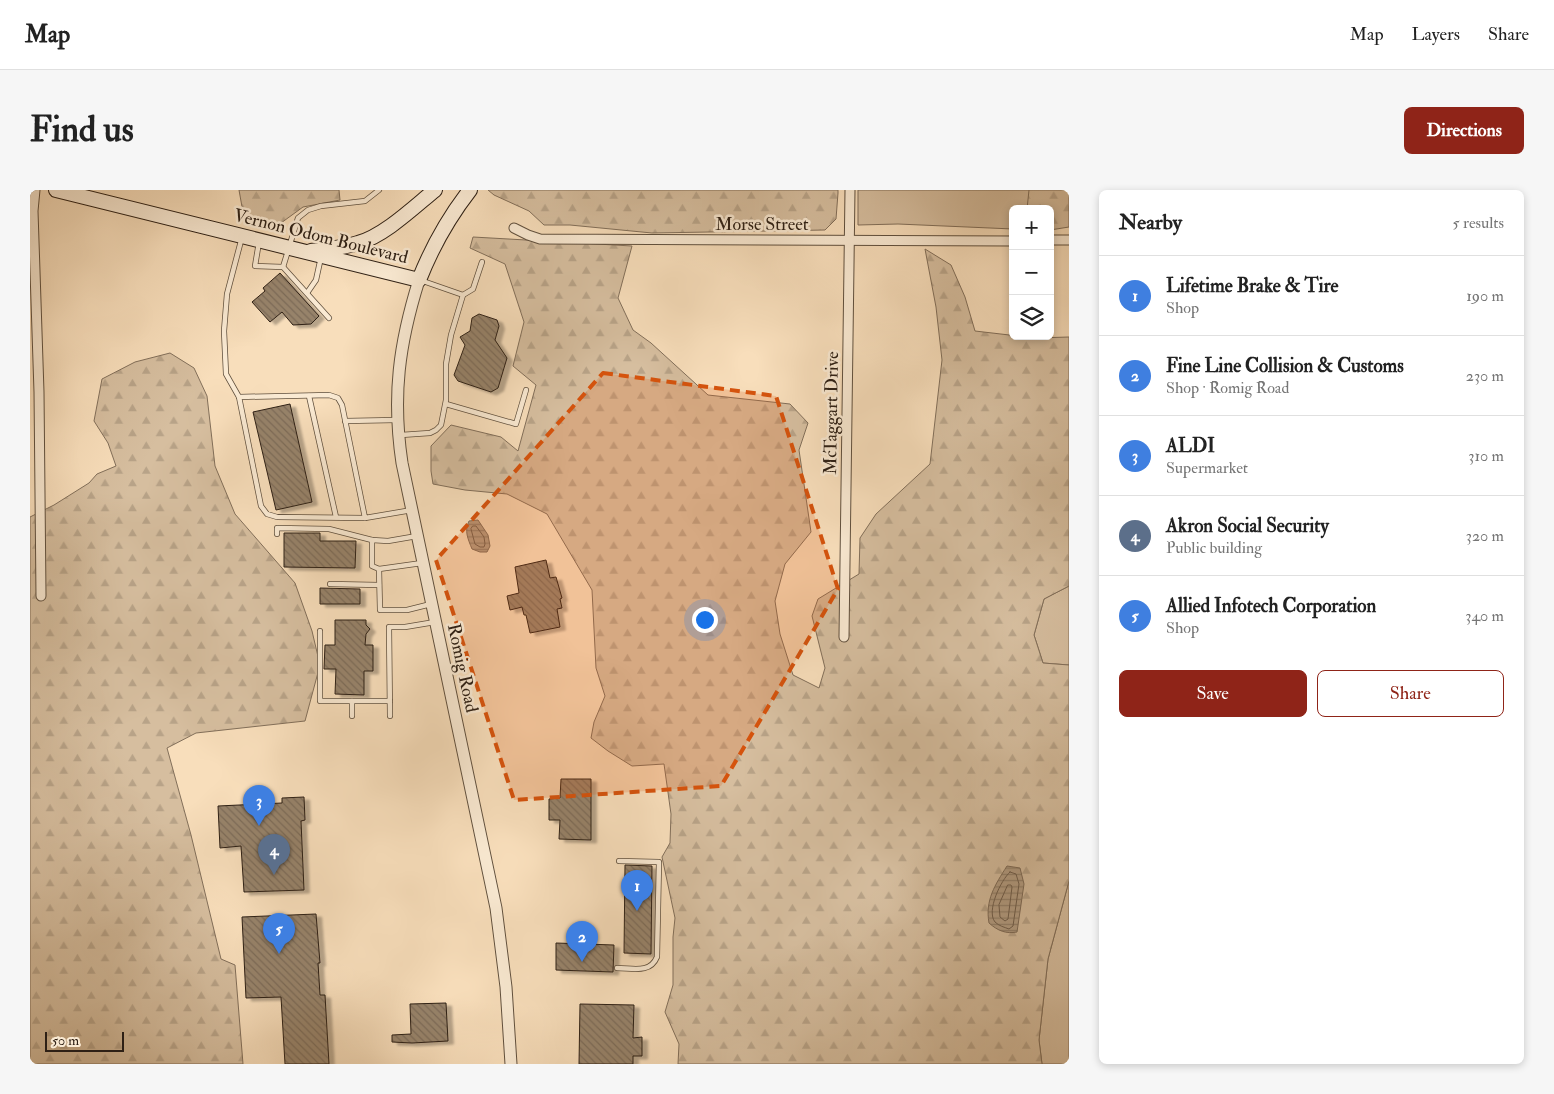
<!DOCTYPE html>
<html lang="en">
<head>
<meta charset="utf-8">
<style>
	:root { --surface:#fff; --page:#f6f6f6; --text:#222; --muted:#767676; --line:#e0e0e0; --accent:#8f2418 }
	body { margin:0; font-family:"IM FELL Double Pica",serif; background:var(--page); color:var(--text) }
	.controls { position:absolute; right:15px; top:15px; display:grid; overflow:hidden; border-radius:8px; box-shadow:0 2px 8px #0003 }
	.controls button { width:45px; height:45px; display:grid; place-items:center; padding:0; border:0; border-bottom:1px solid var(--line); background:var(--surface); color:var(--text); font:25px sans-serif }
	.scale { position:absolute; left:15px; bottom:12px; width:79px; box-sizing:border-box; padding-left:5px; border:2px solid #2e2015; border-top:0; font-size:14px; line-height:18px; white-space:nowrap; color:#2e2015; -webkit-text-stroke:4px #faead3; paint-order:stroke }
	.you { position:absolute; left:674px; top:429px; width:18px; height:18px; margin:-12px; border:4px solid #fff; border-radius:50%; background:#1a73e8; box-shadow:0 0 0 8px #1a73e833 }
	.badge { display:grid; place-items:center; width:32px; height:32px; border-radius:50%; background:var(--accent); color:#fff; font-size:16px; font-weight:700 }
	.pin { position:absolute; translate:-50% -41px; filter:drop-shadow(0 1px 2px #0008) }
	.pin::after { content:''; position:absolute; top:26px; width:18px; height:15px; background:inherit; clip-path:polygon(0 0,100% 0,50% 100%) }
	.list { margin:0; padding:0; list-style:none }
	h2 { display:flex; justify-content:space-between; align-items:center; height:65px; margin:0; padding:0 20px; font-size:21px }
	h2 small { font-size:16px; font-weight:400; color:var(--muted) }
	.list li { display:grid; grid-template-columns:32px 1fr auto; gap:15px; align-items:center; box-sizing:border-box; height:80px; padding:0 20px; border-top:1px solid var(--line) }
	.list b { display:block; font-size:19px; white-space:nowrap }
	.list p { margin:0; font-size:16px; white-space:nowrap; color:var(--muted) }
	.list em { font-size:16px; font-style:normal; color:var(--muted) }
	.actions { display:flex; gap:10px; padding:15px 20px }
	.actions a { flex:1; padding:11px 0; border:1px solid var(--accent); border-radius:8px; text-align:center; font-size:18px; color:var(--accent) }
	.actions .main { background:var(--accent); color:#fff }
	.icon { flex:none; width:28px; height:28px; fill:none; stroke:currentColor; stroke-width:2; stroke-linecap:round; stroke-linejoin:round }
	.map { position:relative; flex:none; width:1039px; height:874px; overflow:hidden; border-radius:8px }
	header { display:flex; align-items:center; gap:30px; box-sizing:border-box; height:70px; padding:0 25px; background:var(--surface); border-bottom:1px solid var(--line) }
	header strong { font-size:24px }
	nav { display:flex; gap:28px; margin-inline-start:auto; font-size:18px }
	.intro { display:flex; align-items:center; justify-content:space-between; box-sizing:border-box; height:120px; padding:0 30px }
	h1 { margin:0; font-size:35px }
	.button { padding:12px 22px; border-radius:8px; background:var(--accent); color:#fff; font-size:18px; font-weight:700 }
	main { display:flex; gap:30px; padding:0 30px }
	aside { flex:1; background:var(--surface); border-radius:8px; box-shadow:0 2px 8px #0003 }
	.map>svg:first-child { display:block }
	.grass { fill:#d6be9f; stroke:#826f5a }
	.forest { fill:url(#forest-firs); stroke:#826f5a }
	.water { fill:url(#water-rules); stroke:#7e6b57 }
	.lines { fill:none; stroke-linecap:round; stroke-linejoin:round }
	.shore { stroke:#705e4c; stroke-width:1 }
	.building { fill:url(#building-back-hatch); stroke:#2e2015; filter:url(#shadow) }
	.service-casing { stroke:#60503e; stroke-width:6 }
	.minor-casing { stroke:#60503e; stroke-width:11 }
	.tertiary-casing { stroke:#60503e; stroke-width:13 }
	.secondary-casing { stroke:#2e2015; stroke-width:16 }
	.service { stroke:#faead3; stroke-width:4.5 }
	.minor { stroke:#faead3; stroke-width:9 }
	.tertiary { stroke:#faead3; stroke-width:11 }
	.secondary { stroke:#faead3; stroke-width:14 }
	.marked { fill:#d5530d; fill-opacity:0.2; stroke:#d5530d; stroke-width:4; stroke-dasharray:10 6; stroke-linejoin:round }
	.labels { text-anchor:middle; stroke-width:5; stroke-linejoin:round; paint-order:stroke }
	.street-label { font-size:18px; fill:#2e2015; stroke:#faead3 }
</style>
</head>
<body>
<header>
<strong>Map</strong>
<nav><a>Map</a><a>Layers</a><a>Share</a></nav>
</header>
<div class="intro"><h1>Find us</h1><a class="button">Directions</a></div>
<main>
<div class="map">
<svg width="1039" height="874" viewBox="0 0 1039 874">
	<defs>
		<pattern id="forest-firs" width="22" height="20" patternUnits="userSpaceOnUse" patternTransform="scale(1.25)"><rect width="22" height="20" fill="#d6be9f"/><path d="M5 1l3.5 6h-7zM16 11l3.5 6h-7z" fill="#b8a388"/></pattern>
		<pattern id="water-rules" width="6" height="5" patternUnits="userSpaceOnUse" patternTransform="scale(1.25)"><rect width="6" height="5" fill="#b39d83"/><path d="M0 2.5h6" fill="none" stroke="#92806a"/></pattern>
		<pattern id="building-back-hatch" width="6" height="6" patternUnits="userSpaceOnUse" patternTransform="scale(1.25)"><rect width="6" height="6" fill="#97836b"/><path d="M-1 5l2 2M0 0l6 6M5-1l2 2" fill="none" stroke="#7c6b57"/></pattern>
		<filter id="shadow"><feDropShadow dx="5.5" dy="3" stdDeviation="1" flood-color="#0004"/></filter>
	</defs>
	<rect width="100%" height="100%" fill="#f8debb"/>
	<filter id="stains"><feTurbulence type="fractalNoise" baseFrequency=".004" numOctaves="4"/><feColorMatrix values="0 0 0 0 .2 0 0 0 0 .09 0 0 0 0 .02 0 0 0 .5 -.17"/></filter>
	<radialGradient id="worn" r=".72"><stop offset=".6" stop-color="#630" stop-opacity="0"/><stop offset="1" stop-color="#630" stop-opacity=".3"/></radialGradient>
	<g class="grass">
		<path d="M828 0H1000L998 19H983V39L868 34 828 35Z"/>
		<path d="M1039 396V475L1013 473 1004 445 1014 409Z"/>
		<path d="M1039 691V874H1012L1009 850 1018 769Z"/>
	</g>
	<g class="forest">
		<path d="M209 0H309L310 10 273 17 251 33 214 28Z"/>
		<path d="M458 0H808V3L806 29 795 40 622 43 540 35H514L499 21 464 5Z"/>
		<path d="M999 0H1039V37L1020 40V19H997Z"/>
		<path d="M443 47 602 56 588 108 603 140 621 153 678 205 760 214 778 233 769 260 781 342 755 374 745 411 750 444 763 485 789 498 795 478 782 426 788 409 829 384 830 348 846 324 900 274 912 170 906 117 895 59 921 75 935 107 945 141 1005 148 1039 147V396L1014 409 1004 445 1013 473 1039 475V691L1018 769 1009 850 1012 874H648L649 854 635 822 643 795V747L645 728 632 667 640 653 641 624 634 574 602 576 578 561 561 548 564 532 575 506 566 478 562 400 517 324 477 304 435 300 403 294 401 281V256L421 235 471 247 488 261 506 195 483 176 494 132 475 74 440 58Z"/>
		<path d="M140 163 164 178 177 206 185 276 205 324 265 393 282 441 290 475 275 531 166 543 137 558 161 645 191 769 205 775 213 874H0V327L24 315 59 293 67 284 86 276 78 253 64 231 72 189 105 172Z"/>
	</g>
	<g class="water">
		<path d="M448 330 458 345 460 356 457 362H450L442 359C438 349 434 341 439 331Z"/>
		<path d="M977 676 990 678 994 694 987 742C976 744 968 741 959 733 955 710 965 695 977 676Z"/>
	</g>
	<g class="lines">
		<g class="shore">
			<path d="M443 336H446L454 347 455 354 454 357H450L445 354 441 339Z"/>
			<path d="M980 682 986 684 989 694 983 736 979 739C974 737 969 736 965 732 956 721 971 690 980 682Z"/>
			<path d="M978 695H981L982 697 978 729 975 731 970 727 969 715Z"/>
		</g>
	</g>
	<g class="building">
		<path d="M250 83 289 126 281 134 263 135 252 122 240 132 222 112 235 101 233 98Z"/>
		<path d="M449 124 467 130 469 136 465 150 477 168 468 198 461 202 428 191 424 185 435 155 430 147 440 141 442 128Z"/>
		<path d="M260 214 282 312 246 320 223 222Z"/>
		<path d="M254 343H290V351H326L325 378 254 377Z"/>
		<path d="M516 370 520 388 526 387 532 408 530 409 532 418 527 419 530 437 500 443 496 425H494L492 417 480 420 477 406 489 403 485 377Z"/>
		<path d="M290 398 330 399V414H290Z"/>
		<path d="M305 430H336V435L340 439 336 444 335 455H343V481H334V505L305 504 306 479H294L295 455H305Z"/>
		<path d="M531 589H561V650L529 649 530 630H519V609L530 608Z"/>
		<path d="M274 607 275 630 271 631 274 700 214 702 211 656 190 658 188 616 252 613V608Z"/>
		<path d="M595 675 622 676 621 764 594 763Z"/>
		<path d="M286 724 290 773H288L290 805H295L299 874H255L251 807 216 808 212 727Z"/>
		<path d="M526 753 584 755 583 782 526 780Z"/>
		<path d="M416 813 418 851 382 853 362 852V845L381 844 380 814Z"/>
		<path d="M550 814 604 815 603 848 612 847V866H603V874H549Z"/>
	</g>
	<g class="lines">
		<defs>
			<g id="service">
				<path d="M212 47 197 104 194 141 196 184 209 207 299 205 308 208 312 215 335 328 382 320"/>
				<path d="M229 52 225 76 253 77 299 128"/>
				<path d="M253 77 268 28 278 20 291 16 335 11 349 0"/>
				<path d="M390 90 433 105 443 99 452 72"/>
				<path d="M277 103 286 90 291 67"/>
				<path d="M279 206 306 327"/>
				<path d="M209 207 231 316 237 324 247 327 335 328"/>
				<path d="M416 214 486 234 496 200"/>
				<path d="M315 231 366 230"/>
				<path d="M371 245 400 243 406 240 411 235 416 210V174L421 145 433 105"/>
				<path d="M247 344V338L299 339 342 350"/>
				<path d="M387 346 358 351 342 350V376L349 379 392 373"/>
				<path d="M349 379 350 420H377L401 414"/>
				<path d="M300 394 349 395"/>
				<path d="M290 441V511H322"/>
				<path d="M322 526V511H360"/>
				<path d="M360 526 359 437H375L405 432"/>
				<path d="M587 778C602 778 620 784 627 767L629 672 589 671"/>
			</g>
			<g id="minor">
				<path d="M5 0 3 21 9 202 11 406"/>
				<path d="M484 38 498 45 510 49 983 51"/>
				<path d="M1020 50H1039"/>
				<path d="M814 447 820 0"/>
			</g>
			<path id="tertiary" d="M389 90C369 154 362 206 372 273L466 718 476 797 481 874"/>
			<g id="secondary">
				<path d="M26 0 389 90C402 57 419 27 440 0"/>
				<path d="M281 61C296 59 313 58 328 53 354 46 384 17 405 0"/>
			</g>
		</defs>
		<use href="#service" class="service-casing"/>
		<use href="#minor" class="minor-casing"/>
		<use href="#tertiary" class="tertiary-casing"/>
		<use href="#secondary" class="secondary-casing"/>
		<use href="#service" class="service"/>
		<use href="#minor" class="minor"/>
		<use href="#tertiary" class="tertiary"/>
		<use href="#secondary" class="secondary"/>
	</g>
	<path class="marked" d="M573 183 746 206 808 399 691 596 484 610 406 370Z"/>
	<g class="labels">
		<g class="street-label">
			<text x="732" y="40">Morse Street</text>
			<text transform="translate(291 46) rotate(14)" y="6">Vernon Odom Boulevard</text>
			<text transform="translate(801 223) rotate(-89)" y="6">McTaggart Drive</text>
			<text transform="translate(433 478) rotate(78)" y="6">Romig Road</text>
		</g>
	</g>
	<rect width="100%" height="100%" filter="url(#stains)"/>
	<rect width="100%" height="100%" fill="url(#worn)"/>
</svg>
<div class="controls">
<button>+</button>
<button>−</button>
<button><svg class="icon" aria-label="layers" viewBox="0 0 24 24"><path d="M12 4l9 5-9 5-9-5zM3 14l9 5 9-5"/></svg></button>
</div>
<div class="scale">50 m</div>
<div class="you"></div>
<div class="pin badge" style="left:607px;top:721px;background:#3f7fe0">1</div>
<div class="pin badge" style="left:552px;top:772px;background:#3f7fe0">2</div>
<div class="pin badge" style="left:229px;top:636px;background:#3f7fe0">3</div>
<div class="pin badge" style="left:244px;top:685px;background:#5c6f8a">4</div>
<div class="pin badge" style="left:249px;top:764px;background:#3f7fe0">5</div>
</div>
<aside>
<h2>Nearby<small>5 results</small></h2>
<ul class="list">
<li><span class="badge" style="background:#3f7fe0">1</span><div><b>Lifetime Brake &amp; Tire</b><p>Shop</p></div><em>190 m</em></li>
<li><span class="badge" style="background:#3f7fe0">2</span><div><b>Fine Line Collision &amp; Customs</b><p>Shop · Romig Road</p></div><em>230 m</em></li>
<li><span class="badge" style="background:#3f7fe0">3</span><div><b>ALDI</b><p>Supermarket</p></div><em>310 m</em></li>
<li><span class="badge" style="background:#5c6f8a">4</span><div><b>Akron Social Security</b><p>Public building</p></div><em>320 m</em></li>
<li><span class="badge" style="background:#3f7fe0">5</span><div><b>Allied Infotech Corporation</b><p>Shop</p></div><em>340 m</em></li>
</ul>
<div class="actions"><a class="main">Save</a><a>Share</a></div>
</aside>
</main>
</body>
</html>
